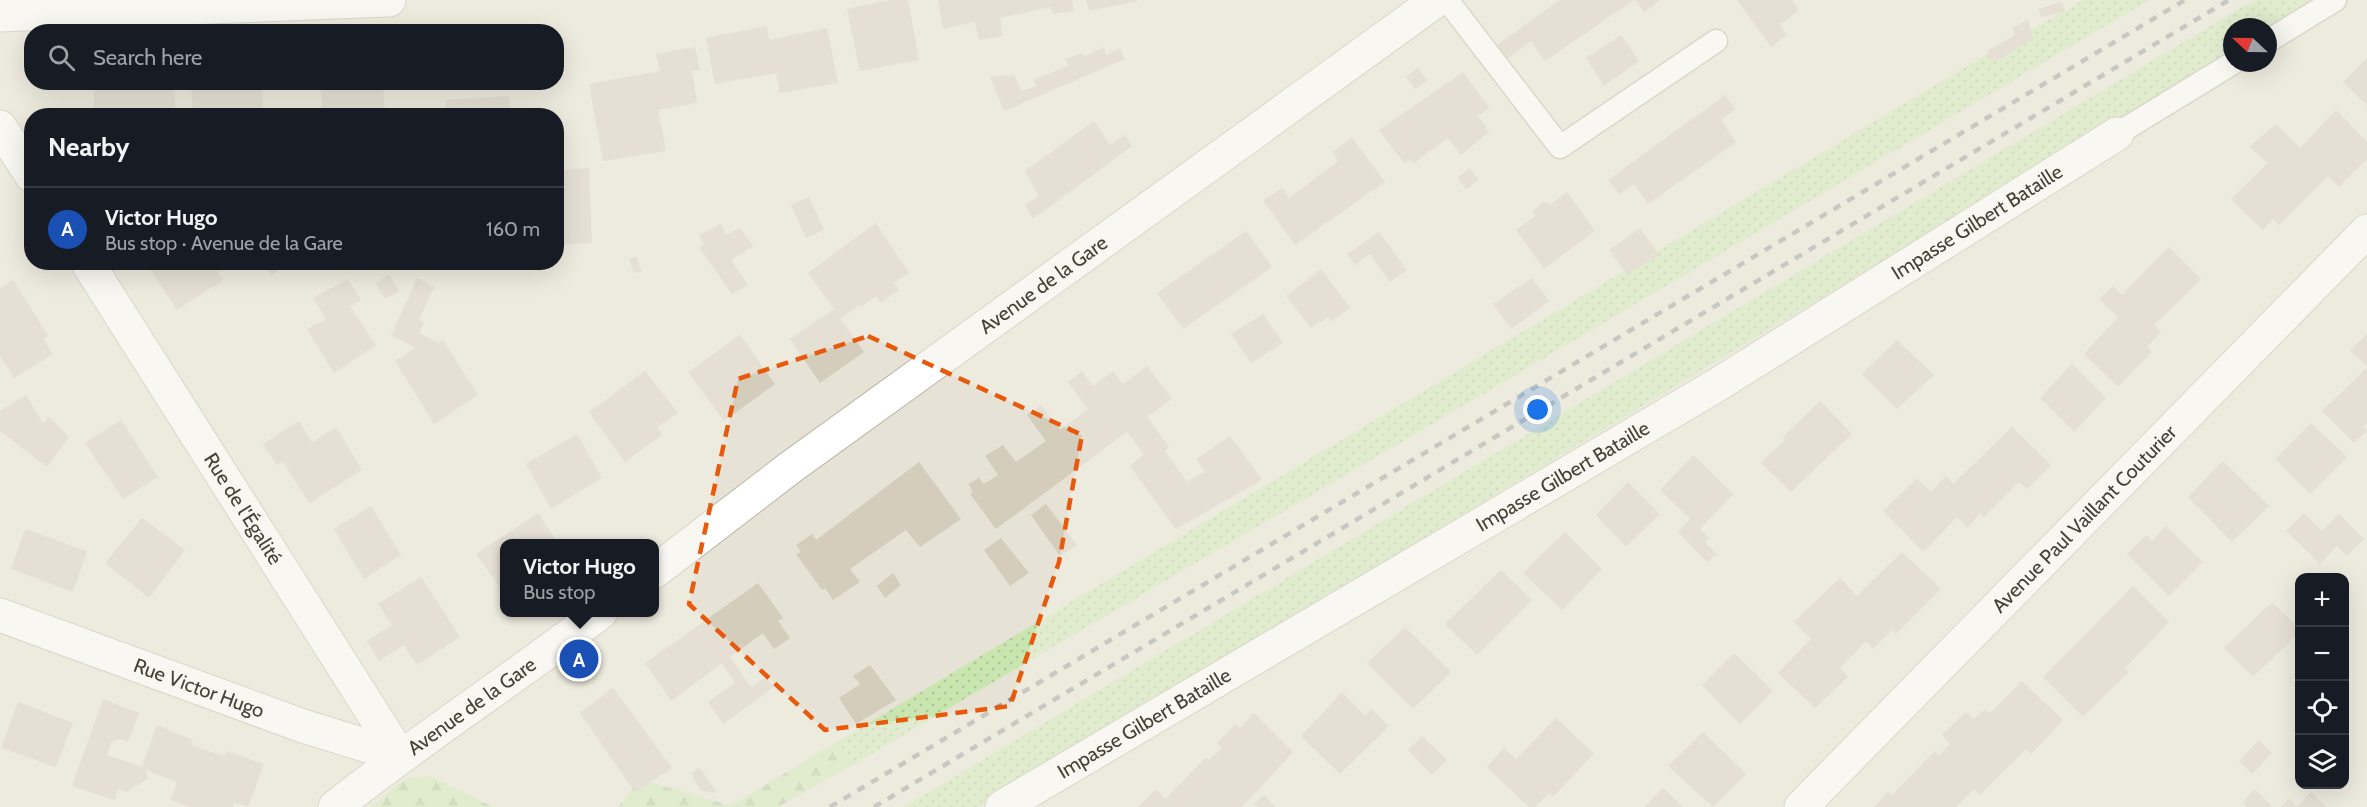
<!DOCTYPE html>
<html lang="en">
<head>
<meta charset="utf-8">
<style>
	:root { --surface:#171b24; --page:#20242c; --text:#f1f3f6; --muted:#9ea1a6; --line:#363941; --accent:#ea580c }
	body { margin:0; font-family:Cabin,sans-serif; background:var(--page); color:var(--text) }
	.controls { position:absolute; right:18px; bottom:18px; display:grid; overflow:hidden; border-radius:12px; box-shadow:0 6px 24px #0002 }
	.controls button { width:54px; height:54px; display:grid; place-items:center; padding:0; border:0; border-bottom:2px solid var(--line); background:var(--surface); color:var(--text); font:30px sans-serif }
	.compass { position:absolute; left:2223px; top:18px; width:54px; height:54px; border-radius:50%; background:var(--surface); box-shadow:0 6px 24px #0002; rotate:292deg }
	.you { position:absolute; left:1538px; top:410px; width:21px; height:21px; margin:-15px; border:4px solid #fff; border-radius:50%; background:#1a73e8; box-shadow:0 0 0 9px #1a73e833 }
	.badge { display:grid; place-items:center; width:39px; height:39px; border-radius:50%; background:var(--accent); color:#fff; font-size:20px; font-weight:700 }
	.pin { position:absolute; translate:-50% -50%; border:3px solid #fff; box-shadow:0 2px 6px #0006 }
	.popup { position:absolute; left:500px; top:539px; width:159px; height:78px; box-sizing:border-box; display:grid; place-content:center; border-radius:12px; background:var(--surface); filter:drop-shadow(0 2px 4px #0005); font-size:20px; white-space:nowrap; color:var(--muted) }
	.popup b { font-size:22px; color:var(--text) }
	.popup::after { content:''; position:absolute; left:50%; top:100%; margin-left:-12px; border:12px solid transparent; border-top-color:var(--surface) }
	.list { margin:0; padding:0; list-style:none }
	h2 { display:flex; justify-content:space-between; align-items:center; height:78px; margin:0; padding:0 24px; font-size:26px }
	h2 small { font-size:20px; font-weight:400; color:var(--muted) }
	.list li { display:grid; grid-template-columns:39px 1fr auto; gap:18px; align-items:center; box-sizing:border-box; height:84px; padding:0 24px; border-top:2px solid var(--line) }
	.list b { display:block; font-size:22px; white-space:nowrap }
	.list p { margin:0; font-size:20px; white-space:nowrap; color:var(--muted) }
	.list em { font-size:20px; font-style:normal; color:var(--muted) }
	.icon { flex:none; width:33px; height:33px; fill:none; stroke:currentColor; stroke-width:2; stroke-linecap:round; stroke-linejoin:round }
	.map { position:relative; flex:none; width:2367px; height:807px; overflow:hidden }
	.search { position:absolute; background:var(--surface); box-shadow:0 6px 24px #0002; left:24px; top:24px; width:540px; height:66px; display:flex; align-items:center; gap:15px; box-sizing:border-box; padding:0 21px; border-radius:24px; color:var(--muted); font-size:22px }
	.panel { position:absolute; background:var(--surface); box-shadow:0 6px 24px #0002; left:24px; top:108px; width:540px; height:162px; border-radius:24px }
	.map>svg:first-child { display:block }
	.residential { fill:#e6e2d5; fill-rule:evenodd }
	.grass { fill:url(#grass-dots) }
	.forest { fill:url(#forest-firs) }
	.building { fill:#d4cdbc }
	.lines { fill:none; stroke-linecap:round; stroke-linejoin:round }
	.lane-casing { stroke:#beb9a9; stroke-width:25 }
	.street-casing { stroke:#beb9a9; stroke-width:35 }
	.lane { stroke:#fff; stroke-width:22 }
	.street { stroke:#fff; stroke-width:33 }
	.rail { stroke:#969696; stroke-width:4.5; stroke-dasharray:8 8; stroke-linecap:butt }
	.marked { fill:none; stroke:#e8590c; stroke-width:4.5; stroke-dasharray:12 8; stroke-linejoin:round }
	.labels { text-anchor:middle; stroke-width:5; stroke-linejoin:round; paint-order:stroke }
	.street-label { font-size:20px; fill:#454136; stroke:#fff }
</style>
</head>
<body>
<div class="map">
<svg width="2367" height="807" viewBox="0 0 2367 807">
	<defs>
		<pattern id="grass-dots" width="8" height="8" patternUnits="userSpaceOnUse" patternTransform="scale(1.5)"><rect width="8" height="8" fill="#c9e6b0"/><path d="M2 2h.1M6 6h.1" fill="none" stroke="#aec698" stroke-width="1.8" stroke-linecap="round"/></pattern>
		<pattern id="forest-firs" width="22" height="20" patternUnits="userSpaceOnUse" patternTransform="scale(1.5)"><rect width="22" height="20" fill="#c9e6b0"/><path d="M5 1l3.5 6h-7zM16 11l3.5 6h-7z" fill="#aec698"/></pattern>
	</defs>
	<rect width="100%" height="100%" fill="#f3f0e6"/>
	<path class="residential" d="M0 0H2367V807H0ZM2232 27H2268V63H2232ZM32 32H556V82H32ZM32 116H556V262H32ZM504 544H654V612H504ZM2300 578H2344V784H2300Z"/>
	<g class="grass">
		<path d="M2084 0H2149L1556 351 854 764 837 742 1969 65Z"/>
		<path d="M2254 0H2314L2268 28 2232 27V50L978 807H904Z"/>
	</g>
	<g class="forest">
		<path d="M837 742 854 764 778 807H618L640 779 731 806Z"/>
		<path d="M429 776 493 807H372L404 779Z"/>
	</g>
	<g class="building">
		<path d="M890 0H908L919 60 860 71 847 9Z"/>
		<path d="M938 0H1072L1074 11 1053 14 1050 7 1000 18 1003 36 979 40 975 22 943 29Z"/>
		<path d="M1086 0H1137V1L1089 11Z"/>
		<path d="M1560 0H1634L1545 61 1531 41 1506 60 1497 45Z"/>
		<path d="M1635 0H1661L1644 12Z"/>
		<path d="M1737 0H1792L1799 10 1780 25 1787 35 1771 47Z"/>
		<path d="M2062 2 2065 12 2041 17 2038 9Z"/>
		<path d="M2028 20 2033 39 1993 63 1987 51 2015 35 2012 28Z"/>
		<path d="M767 26 769 40 827 28 838 83 780 93 776 73 715 84 706 38Z"/>
		<path d="M1621 35 1639 61 1604 86 1586 58Z"/>
		<path d="M695 47 700 70 692 71 697 103 658 110 666 151 603 161 589 84 660 71 656 54Z"/>
		<path d="M1104 47 1106 55 1120 49 1125 59 1004 111 990 77 1014 75 1022 91 1037 86 1033 80 1068 66 1066 59 1083 53 1084 57Z"/>
		<path d="M2367 58V105L2343 82Z"/>
		<path d="M1418 68 1427 81 1415 89 1406 77Z"/>
		<path d="M1463 72 1489 108 1478 116 1489 132 1461 155 1448 138 1414 163 1411 160 1404 163 1379 130Z"/>
		<path d="M94 82H174L176 116H94Z"/>
		<path d="M191 82H262L263 116H193Z"/>
		<path d="M321 82H383L385 116H322Z"/>
		<path d="M1725 95 1735 109 1721 120 1736 142 1648 204 1634 184 1619 194 1608 180Z"/>
		<path d="M509 96 510 116H446V100Z"/>
		<path d="M2336 110 2367 142V159L2339 187 2328 176 2279 225 2273 219 2263 230 2231 199 2268 163 2249 147 2276 124 2300 148Z"/>
		<path d="M1094 121 1110 145 1125 135 1132 146 1033 219 1025 205 1039 196 1025 171Z"/>
		<path d="M1352 138 1385 182 1295 245 1263 200 1283 188 1289 198 1338 161 1332 152Z"/>
		<path d="M589 168 592 243 556 245V170Z"/>
		<path d="M1470 168 1479 180 1466 189 1457 178Z"/>
		<path d="M1567 192 1595 231 1544 269 1516 230 1536 215 1533 212 1535 209 1543 202H1547L1550 205Z"/>
		<path d="M809 197 824 230 806 238 791 205Z"/>
		<path d="M876 223 909 273 894 283 899 290 881 303 876 296 861 307 859 305 840 319 864 352 820 383 790 339 834 309 808 273Z"/>
		<path d="M721 224 726 235 740 228 753 246 731 260 748 285 732 294 699 247 704 245 699 235Z"/>
		<path d="M1640 228 1659 255 1627 274 1609 250Z"/>
		<path d="M1246 231 1272 267 1183 329 1157 293Z"/>
		<path d="M1379 232 1407 270 1390 282 1370 254 1355 265 1347 254Z"/>
		<path d="M2169 247 2201 279 2154 325 2161 332 2147 347 2152 352 2118 387 2084 354 2118 317 2099 299 2113 286 2122 295Z"/>
		<path d="M636 256 642 271 634 273 629 259Z"/>
		<path d="M145 262H212L223 280 177 310Z"/>
		<path d="M263 262H290L271 275Z"/>
		<path d="M1321 269 1350 308 1331 321 1328 317 1311 328 1286 296Z"/>
		<path d="M389 275 399 291 385 299 375 283Z"/>
		<path d="M417 278 434 287 419 320 424 322 419 333 439 343 443 340 478 395 434 424 395 361 414 349 413 346 391 336Z"/>
		<path d="M1532 278 1549 301 1511 329 1493 304Z"/>
		<path d="M348 279 361 300 350 306 376 345 334 373 307 329 326 319 313 298Z"/>
		<path d="M13 280 48 336 43 339 53 354 14 378 0 355V288Z"/>
		<path d="M1263 314 1283 343 1251 363 1231 334Z"/>
		<path d="M2367 334V366L2350 350Z"/>
		<path d="M740 335 775 384 724 421 688 372Z"/>
		<path d="M1897 340 1934 375 1897 409 1862 374Z"/>
		<path d="M2072 364 2106 398 2074 432 2040 398Z"/>
		<path d="M1147 366 1172 399 1147 417 1169 447 1165 451 1187 482 1205 471 1196 459 1230 436 1262 480 1176 529 1130 466 1144 454 1127 432 996 529 970 494 973 492 968 484 979 478 984 484 998 475 985 456 1003 445 1016 462 1046 441 1027 415 1041 405 1060 430 1088 409 1068 382 1082 371 1093 386 1113 371 1123 384Z"/>
		<path d="M2367 368V423L2364 426 2367 431 2354 443 2322 411Z"/>
		<path d="M645 371 678 413 657 427 662 435 625 462 589 412Z"/>
		<path d="M26 395 43 423 49 417 69 437 47 467 0 431V411Z"/>
		<path d="M1820 401 1852 434 1791 492 1761 463 1785 440 1783 437Z"/>
		<path d="M121 420 158 477 123 499 85 443Z"/>
		<path d="M299 421 312 442 336 427 362 470 309 503 283 462 277 465 263 444Z"/>
		<path d="M2311 423 2347 457 2310 494 2275 459Z"/>
		<path d="M2012 427 2051 465 2027 489 2019 482 1984 517 1980 513 1967 528 1957 517 1923 552 1883 511 1917 478 1931 492 1946 476 1953 484Z"/>
		<path d="M577 434 602 478 551 509 526 464Z"/>
		<path d="M1694 455 1733 494 1700 529 1709 538 1705 543 1717 554 1707 562 1678 532 1690 519 1660 490Z"/>
		<path d="M2223 461 2269 506 2232 542 2188 497Z"/>
		<path d="M919 462 961 519 920 547 906 530 850 569 860 582 833 600 825 588 822 590 796 554 801 552 796 545 812 534 816 540Z"/>
		<path d="M1628 482 1660 514 1626 547 1596 515Z"/>
		<path d="M1046 504 1077 545 1060 556 1031 515Z"/>
		<path d="M371 506 401 555 364 579 334 529Z"/>
		<path d="M538 513 558 543H504V593L476 554Z"/>
		<path d="M2304 513 2322 531 2339 514 2364 539 2347 556 2337 546 2320 564 2286 531Z"/>
		<path d="M142 518 185 550 149 598 105 563Z"/>
		<path d="M2166 526 2203 562 2169 596 2127 554 2146 535 2152 541Z"/>
		<path d="M25 529 87 551 73 592 11 569Z"/>
		<path d="M1565 532 1602 569 1562 610 1523 573Z"/>
		<path d="M1001 538 1029 573 1010 586 984 550Z"/>
		<path d="M1902 552 1941 589 1896 634 1892 630 1873 649 1866 641 1840 668 1848 677 1815 708 1778 673 1811 639 1794 622 1840 578 1857 596Z"/>
		<path d="M1501 570 1532 600 1477 655 1445 624Z"/>
		<path d="M893 573 901 585 885 598 877 586Z"/>
		<path d="M421 577 460 637 417 665 404 645 379 661 367 641 392 625 378 604Z"/>
		<path d="M758 583 783 618 778 621 790 638 774 649 763 633 730 657 751 687 766 677 774 687 723 724 708 702 735 683 722 663 671 701 645 663Z"/>
		<path d="M2133 586 2169 622 2125 668 2129 672 2083 717 2043 677Z"/>
		<path d="M2272 602 2300 629V632L2253 677 2224 648Z"/>
		<path d="M1405 627 1451 672 1413 709 1367 663Z"/>
		<path d="M1734 653 1773 691 1740 724 1702 685Z"/>
		<path d="M870 665 896 700 856 724 839 698 860 684 853 676Z"/>
		<path d="M2022 681 2063 720 2031 754 2026 749 1980 795 1974 789 1956 807H1874L1888 792 1892 795 1935 751 1939 755 1950 744 1942 735 1966 712 1974 719 1985 709 1990 713Z"/>
		<path d="M613 688 672 768 635 792 580 713Z"/>
		<path d="M1342 692 1365 716 1371 709 1389 726 1340 774 1301 736Z"/>
		<path d="M103 699 139 713 128 742 121 739 111 742 107 755 142 767 157 725 193 740 191 745 224 756 226 751 264 764 248 807 234 802 233 807H190L171 800 177 782 145 770 148 778 127 792 118 789 115 800 72 786Z"/>
		<path d="M18 702 73 723 56 767 1 748Z"/>
		<path d="M1254 713 1293 752 1242 807H1138L1156 789 1165 799 1206 757 1209 760 1222 748 1217 743 1235 724 1240 728Z"/>
		<path d="M1556 718 1594 754 1553 797 1549 793 1535 807H1529L1487 767 1504 748 1516 759Z"/>
		<path d="M1703 732 1746 774 1713 807 1668 766Z"/>
		<path d="M1422 736 1447 760 1432 775 1408 750Z"/>
		<path d="M2259 740 2272 753 2252 774 2239 761Z"/>
		<path d="M699 767 717 793 701 791 691 774Z"/>
		<path d="M1663 788 1683 807H1644Z"/>
		<path d="M2255 789 2273 807H2247L2243 802Z"/>
		<path d="M2311 792 2326 807H2280L2289 798 2297 806Z"/>
		<path d="M1264 795 1276 807H1258L1254 804Z"/>
	</g>
	<g class="lines">
		<defs>
			<g id="lane">
				<path d="M1447 0 1560 147 1716 41"/>
				<path d="M2268 41 2335 0"/>
				<path d="M2117 134 2233 63"/>
			</g>
			<g id="street">
				<path d="M0 15 389 0"/>
				<path d="M0 127 32 176"/>
				<path id="s1" d="M87 262 400 756"/>
				<path id="s2" d="M654 572 791 467 1437 0"/>
				<path id="s3" d="M0 615 303 726 400 756"/>
				<path id="s4" d="M335 807C421 739 513 679 601 612"/>
				<path id="s5" d="M1002 807 1717 385 2117 134"/>
				<path id="s6" d="M1801 807 2367 231"/>
			</g>
		</defs>
		<use href="#lane" class="lane-casing"/>
		<use href="#street" class="street-casing"/>
		<use href="#lane" class="lane"/>
		<use href="#street" class="street"/>
		<g class="rail">
			<path d="M830 807 2185 0"/>
			<path d="M874 807 2229 0"/>
		</g>
	</g>
	<path d="M0 0H2367V807H0ZM868 336 1082 435 1059 562 1010 706 825 730 689 604 738 379Z" fill="#f3f0e6" fill-opacity=".55" fill-rule="evenodd"/>
	<path class="marked" d="M868 336 1082 435 1059 562 1010 706 825 730 689 604 738 379Z"/>
	<g class="labels">
		<g class="street-label">
			<text dy="7" stroke="none"><textPath href="#s5" startOffset="1137">Impasse Gilbert Bataille</textPath></text>
			<text dy="7" stroke="none"><textPath href="#s2" startOffset="484">Avenue de la Gare</textPath></text>
			<text dy="7" stroke="none"><textPath href="#s5" startOffset="651">Impasse Gilbert Bataille</textPath></text>
			<text dy="7" stroke="none"><textPath href="#s1" startOffset="292">Rue de l’Égalité</textPath></text>
			<text dy="7" stroke="none"><textPath href="#s6" startOffset="404">Avenue Paul Vaillant Couturier</textPath></text>
			<text dy="7" stroke="none"><textPath href="#s3" startOffset="212">Rue Victor Hugo</textPath></text>
			<text dy="7" stroke="none"><textPath href="#s4" startOffset="170">Avenue de la Gare</textPath></text>
			<text dy="7" stroke="none"><textPath href="#s5" startOffset="165">Impasse Gilbert Bataille</textPath></text>
		</g>
	</g>
</svg>
<div class="controls">
<button>+</button>
<button>−</button>
<button><svg class="icon" aria-label="locate" viewBox="0 0 24 24"><circle cx="12" cy="12" r="6"/><path d="M12 2v4M12 18v4M2 12h4M18 12h4"/></svg></button>
<button><svg class="icon" aria-label="layers" viewBox="0 0 24 24"><path d="M12 4l9 5-9 5-9-5zM3 14l9 5 9-5"/></svg></button>
</div>
<svg class="compass" viewBox="-18 -18 36 36"><path d="M0-13l5 13h-10z" fill="#e53935"/><path d="M0 13l5-13h-10z" fill="#9ea1a6"/></svg>
<div class="you"></div>
<div class="pin badge" style="left:579px;top:659px;background:#1a4fb4">A</div>
<div class="popup"><b>Victor Hugo</b>Bus stop</div>
<div class="search"><svg class="icon" aria-label="search" viewBox="0 0 24 24"><circle cx="10" cy="10" r="6"/><path d="M15 15l6 6"/></svg>Search here</div>
<section class="panel">
<h2>Nearby<small></small></h2>
<ul class="list">
<li><span class="badge" style="background:#1a4fb4">A</span><div><b>Victor Hugo</b><p>Bus stop · Avenue de la Gare</p></div><em>160 m</em></li>
</ul>
</section>
</div>
</body>
</html>
